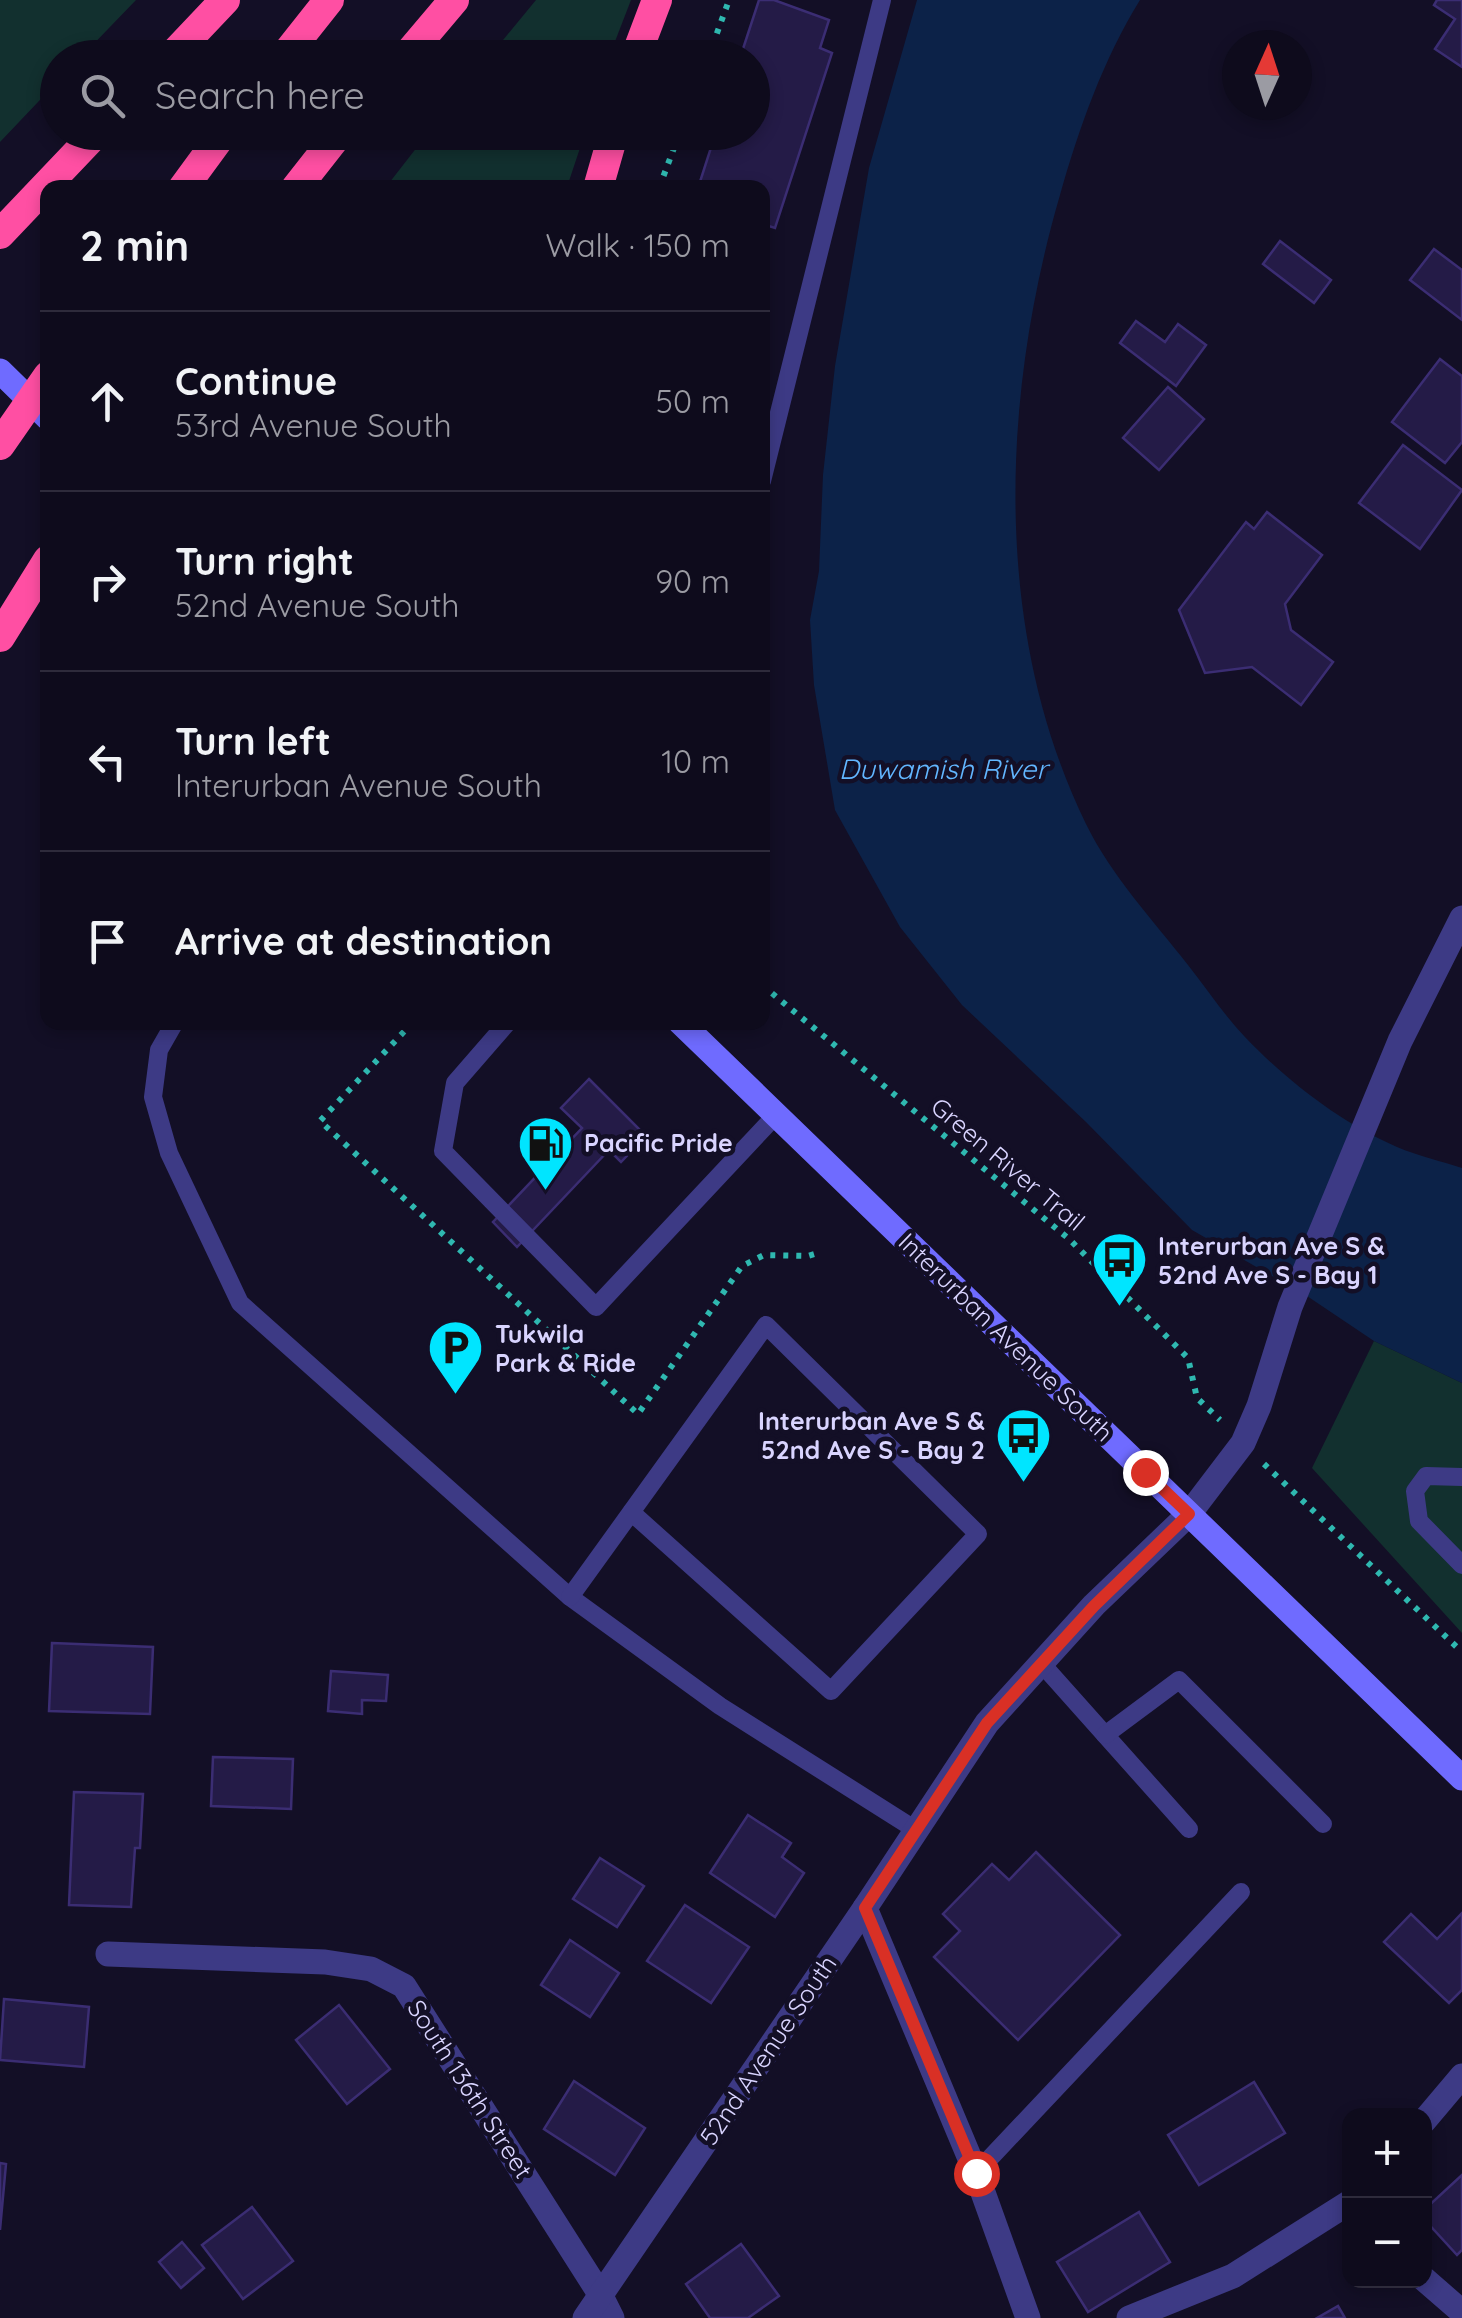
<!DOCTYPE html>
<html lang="en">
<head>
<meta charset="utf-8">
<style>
	:root { --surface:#0e0b1c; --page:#171425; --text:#f1f3f6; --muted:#9b9ba3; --line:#2e2b3b }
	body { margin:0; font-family:Quicksand,sans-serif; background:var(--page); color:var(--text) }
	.controls { position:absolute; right:30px; bottom:30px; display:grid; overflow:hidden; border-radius:20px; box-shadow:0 5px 15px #0003 }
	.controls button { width:90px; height:90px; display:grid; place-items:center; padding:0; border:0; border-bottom:2px solid var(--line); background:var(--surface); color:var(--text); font:50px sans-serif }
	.compass { position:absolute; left:1222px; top:30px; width:90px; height:90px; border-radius:50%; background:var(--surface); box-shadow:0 5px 15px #0003; rotate:3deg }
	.stop { position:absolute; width:30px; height:30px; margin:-22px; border:8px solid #d93025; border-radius:50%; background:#fff }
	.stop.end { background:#d93025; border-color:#fff; box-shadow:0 2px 10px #0008 }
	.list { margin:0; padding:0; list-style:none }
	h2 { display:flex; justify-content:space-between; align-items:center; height:130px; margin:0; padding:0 40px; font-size:42px }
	h2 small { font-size:32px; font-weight:400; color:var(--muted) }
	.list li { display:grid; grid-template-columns:65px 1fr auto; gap:30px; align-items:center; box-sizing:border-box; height:180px; padding:0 40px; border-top:2px solid var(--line) }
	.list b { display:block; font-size:38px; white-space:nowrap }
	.list p { margin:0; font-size:32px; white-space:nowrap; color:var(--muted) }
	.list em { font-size:32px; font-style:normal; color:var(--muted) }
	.icon { flex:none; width:55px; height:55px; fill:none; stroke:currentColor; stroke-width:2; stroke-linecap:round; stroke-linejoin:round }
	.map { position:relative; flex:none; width:1462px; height:2318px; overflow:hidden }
	.search { position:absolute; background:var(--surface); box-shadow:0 5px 15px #0003; left:40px; top:40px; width:730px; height:110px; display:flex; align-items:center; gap:25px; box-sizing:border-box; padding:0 35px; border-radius:55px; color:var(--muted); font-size:38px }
	.panel { position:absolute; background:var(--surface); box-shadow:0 5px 15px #0003; left:40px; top:180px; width:730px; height:850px; border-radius:20px }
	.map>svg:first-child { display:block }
	.green { fill:#12302f }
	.water { fill:#0c2248 }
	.building { fill:#241b47; stroke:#3b2d73; stroke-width:2.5 }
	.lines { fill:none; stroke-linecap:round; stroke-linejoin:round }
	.path { stroke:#2fb8b0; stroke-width:6; stroke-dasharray:5 8; stroke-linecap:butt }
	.service { stroke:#3d3a85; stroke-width:18 }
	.minor { stroke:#3d3a85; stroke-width:25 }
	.secondary { stroke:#6f6bff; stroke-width:25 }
	.motorway { stroke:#ff4fa3; stroke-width:30 }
	.motorway-bridge { stroke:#ff4fa3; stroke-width:30 }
	.route { stroke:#d93025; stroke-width:12 }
	.labels { text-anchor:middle; stroke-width:9; stroke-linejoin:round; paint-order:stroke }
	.poi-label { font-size:25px; font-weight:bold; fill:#d9d4ff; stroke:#130f26; text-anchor:start }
	.street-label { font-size:25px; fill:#d9d4ff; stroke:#130f26 }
	.water-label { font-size:28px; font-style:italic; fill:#62b6ff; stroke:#130f26 }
</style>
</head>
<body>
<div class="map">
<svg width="1462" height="2318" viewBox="0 0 1462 2318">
	<rect width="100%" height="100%" fill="#130f26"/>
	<g class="green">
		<path d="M0 0H136L81 57 58 58 57 82 0 142Z"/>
		<path d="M536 0H631L609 57H489Z"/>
		<path d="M428 133V132L585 133 567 187H386Z"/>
		<path d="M1374 1341 1462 1383V1633L1312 1468Z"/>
	</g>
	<path class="water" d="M917 0H1140C1103 60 1079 128 1060 195 1001 398 992 631 1086 824 1112 877 1153 920 1188 965 1207 989 1224 1015 1245 1037 1287 1081 1341 1123 1397 1147 1418 1156 1441 1161 1462 1168V1383L1374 1341 1307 1296 1192 1230 1086 1122 962 1005 900 927 835 810 814 685 810 620 819 571 823 475 835 366 869 168Z"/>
	<g class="building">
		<path d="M759 0H774L829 20 820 48 832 53 775 228 762 224V188H698L716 132H752V58H740Z"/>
		<path d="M1437 0H1462V67L1435 49 1455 19 1434 5Z"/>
		<path d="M1280 241 1331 280 1314 303 1263 264Z"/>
		<path d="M1434 249 1462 270V320L1410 280Z"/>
		<path d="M1136 321 1165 342 1178 324 1206 345 1176 386 1120 343Z"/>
		<path d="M1440 359 1462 376V442L1445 463 1392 422Z"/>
		<path d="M1168 387 1204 419 1159 470 1123 438Z"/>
		<path d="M1403 445 1462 490 1420 549 1359 503Z"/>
		<path d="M1267 512 1322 555 1285 604 1291 630 1333 662 1301 705 1252 667 1205 673 1179 610 1246 522 1254 529Z"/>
		<path d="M589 1079 646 1136 621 1162 609 1150 517 1247 493 1222 582 1128 561 1108Z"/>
		<path d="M52 1643 153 1647 150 1714 49 1711Z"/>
		<path d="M331 1671 388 1675 386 1701 362 1700V1714L328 1711Z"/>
		<path d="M213 1757 293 1759 291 1809 211 1806Z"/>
		<path d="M74 1792 143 1794 140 1848H135L131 1907 69 1905Z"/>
		<path d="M748 1815 791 1843 782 1857 804 1873 775 1917 710 1873Z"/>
		<path d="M1036 1852 1120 1935 1018 2040 934 1957 960 1931 943 1914 992 1864 1009 1880Z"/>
		<path d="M600 1858 644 1886 617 1927 573 1899Z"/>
		<path d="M685 1905 749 1947 711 2003 647 1961Z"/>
		<path d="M1462 1913V1990L1449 2003 1384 1942 1411 1914 1437 1939Z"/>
		<path d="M570 1940 619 1973 590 2017 541 1985Z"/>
		<path d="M4 1999 89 2007 84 2067 0 2060Z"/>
		<path d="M339 2005 390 2069 347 2104 296 2040Z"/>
		<path d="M574 2081 645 2128 615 2175 544 2129Z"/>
		<path d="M1254 2082 1285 2133 1199 2185 1168 2135Z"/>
		<path d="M0 2163 6 2164 0 2230Z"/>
		<path d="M1462 2175V2250L1457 2255 1424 2219V2210Z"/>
		<path d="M252 2207 293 2261 243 2299 202 2245Z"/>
		<path d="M1139 2212 1170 2262 1088 2312 1057 2262Z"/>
		<path d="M182 2242 204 2268 181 2288 159 2262Z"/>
		<path d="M741 2244 779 2296 748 2318H710L686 2284Z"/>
		<path d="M1338 2306 1345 2318H1317Z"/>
	</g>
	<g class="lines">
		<g class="path">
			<path d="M708 58 729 0"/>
			<path d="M659 188 680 132"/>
			<path d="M762 985 1069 1239 1188 1358 1197 1398 1220 1420"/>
			<path d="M413 1022 320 1121 638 1414 742 1266 764 1255 808 1256 818 1253"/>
			<path d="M1264 1464 1462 1652"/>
		</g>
		<g class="service">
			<path d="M762 481 882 0"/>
			<path d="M175 1022 159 1050 153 1097 169 1153 240 1303 570 1597 720 1706 916 1830"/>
			<path d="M508 1022 455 1083 443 1151 596 1307 776 1115"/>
			<path d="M1462 1477 1426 1476 1415 1491 1419 1521 1462 1565"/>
			<path d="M570 1597 766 1325 978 1534 831 1691 631 1512"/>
			<path d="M1041 1663 1189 1829"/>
			<path d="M1105 1735 1179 1680 1323 1824"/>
			<path d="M976 2173 1241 1892"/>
		</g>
		<g class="minor">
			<path d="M865 1908 976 2173 1028 2318"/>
			<path d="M108 1954 325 1962 371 1969 404 1986 600 2294 612 2318"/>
			<path d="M1424 2121 1462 2076"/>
			<path d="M1424 2279 1462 2312"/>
			<path d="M585 2318 865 1908 987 1723 1094 1605 1189 1514 1243 1443 1259 1406 1290 1307 1400 1041 1462 918"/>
			<path d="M1129 2318 1233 2276 1350 2202"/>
		</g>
		<g class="secondary">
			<path d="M0 371 48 418"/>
			<path d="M680 1022 1462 1778"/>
		</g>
		<g class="motorway">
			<path d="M170 58 225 0"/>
			<path d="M283 58 329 0"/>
			<path d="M405 58 454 0"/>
			<path d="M635 58 657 0"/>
			<path d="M183 188 224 132"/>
			<path d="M296 188 340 132"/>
			<path d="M598 188 614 132"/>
			<path d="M0 234 97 132"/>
			<path d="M0 637 48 560"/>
		</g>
		<path class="motorway-bridge" d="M0 445 48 376"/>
	</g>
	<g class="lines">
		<path class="route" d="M976 2173 865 1908 987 1723 1094 1606 1189 1514 1145 1472"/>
	</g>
	<defs>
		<symbol id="fuel-pin" viewBox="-11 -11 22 30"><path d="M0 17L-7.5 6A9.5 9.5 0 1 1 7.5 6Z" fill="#00e5ff" stroke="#130f26"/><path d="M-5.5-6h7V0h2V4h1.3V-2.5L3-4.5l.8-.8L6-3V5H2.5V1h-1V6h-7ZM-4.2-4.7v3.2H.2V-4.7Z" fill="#111"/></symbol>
		<symbol id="bus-pin" viewBox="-11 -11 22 30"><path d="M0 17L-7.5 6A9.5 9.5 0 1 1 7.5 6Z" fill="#00e5ff" stroke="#130f26"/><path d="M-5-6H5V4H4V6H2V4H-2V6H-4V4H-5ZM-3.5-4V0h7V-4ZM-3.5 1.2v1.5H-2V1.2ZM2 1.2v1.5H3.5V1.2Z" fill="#111"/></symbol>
		<symbol id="parking-pin" viewBox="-11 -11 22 30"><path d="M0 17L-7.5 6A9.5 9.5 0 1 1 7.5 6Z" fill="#00e5ff" stroke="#130f26"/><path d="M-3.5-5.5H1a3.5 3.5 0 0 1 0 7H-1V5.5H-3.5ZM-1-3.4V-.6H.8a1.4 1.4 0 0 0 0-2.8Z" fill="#111"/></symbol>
	</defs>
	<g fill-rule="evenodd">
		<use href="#fuel-pin" x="514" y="1112" width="63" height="86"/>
		<use href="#bus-pin" x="1088" y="1228" width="63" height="86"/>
		<use href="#parking-pin" x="424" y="1316" width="63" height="86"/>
		<use href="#bus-pin" x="992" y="1404" width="63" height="86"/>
	</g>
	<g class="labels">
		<g class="poi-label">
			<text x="584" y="1152">Pacific Pride</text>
			<text x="1158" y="1255">Interurban Ave S &amp;<tspan x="1158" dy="29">52nd Ave S - Bay 1</tspan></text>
			<text x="495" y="1343">Tukwila<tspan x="495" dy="29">Park &amp; Ride</tspan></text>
			<text x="985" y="1430" text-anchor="end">Interurban Ave S &amp;<tspan x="985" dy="29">52nd Ave S - Bay 2</tspan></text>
		</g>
		<g class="street-label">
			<text transform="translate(1008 1164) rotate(40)" y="9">Green River Trail</text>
			<text transform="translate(1006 1337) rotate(44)" y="9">Interurban Avenue South</text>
			<text transform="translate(768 2050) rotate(-56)" y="9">52nd Avenue South</text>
			<text transform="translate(470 2089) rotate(57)" y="9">South 136th Street</text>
		</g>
		<g class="water-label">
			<text x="943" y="779">Duwamish River</text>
		</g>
	</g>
</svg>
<div class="controls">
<button>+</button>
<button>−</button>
</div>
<svg class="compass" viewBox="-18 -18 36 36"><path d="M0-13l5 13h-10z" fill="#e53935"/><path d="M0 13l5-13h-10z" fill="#9b9ba3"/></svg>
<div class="stop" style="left:976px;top:2173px"></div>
<div class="stop end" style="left:1145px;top:1472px"></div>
<div class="search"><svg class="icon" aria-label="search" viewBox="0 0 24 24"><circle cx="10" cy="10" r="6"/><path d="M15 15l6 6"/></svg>Search here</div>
<section class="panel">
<h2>2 min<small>Walk · 150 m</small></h2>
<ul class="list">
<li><svg class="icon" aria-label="ahead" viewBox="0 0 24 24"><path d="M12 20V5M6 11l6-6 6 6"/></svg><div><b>Continue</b><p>53rd Avenue South</p></div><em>50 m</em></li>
<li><svg class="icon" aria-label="right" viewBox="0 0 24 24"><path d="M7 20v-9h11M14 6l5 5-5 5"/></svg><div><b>Turn right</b><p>52nd Avenue South</p></div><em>90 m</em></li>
<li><svg class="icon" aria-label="left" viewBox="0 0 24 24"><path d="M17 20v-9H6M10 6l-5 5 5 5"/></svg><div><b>Turn left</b><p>Interurban Avenue South</p></div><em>10 m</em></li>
<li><svg class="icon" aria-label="arrive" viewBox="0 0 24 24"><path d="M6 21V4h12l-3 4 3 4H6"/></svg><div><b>Arrive at destination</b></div></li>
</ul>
</section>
</div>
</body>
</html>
